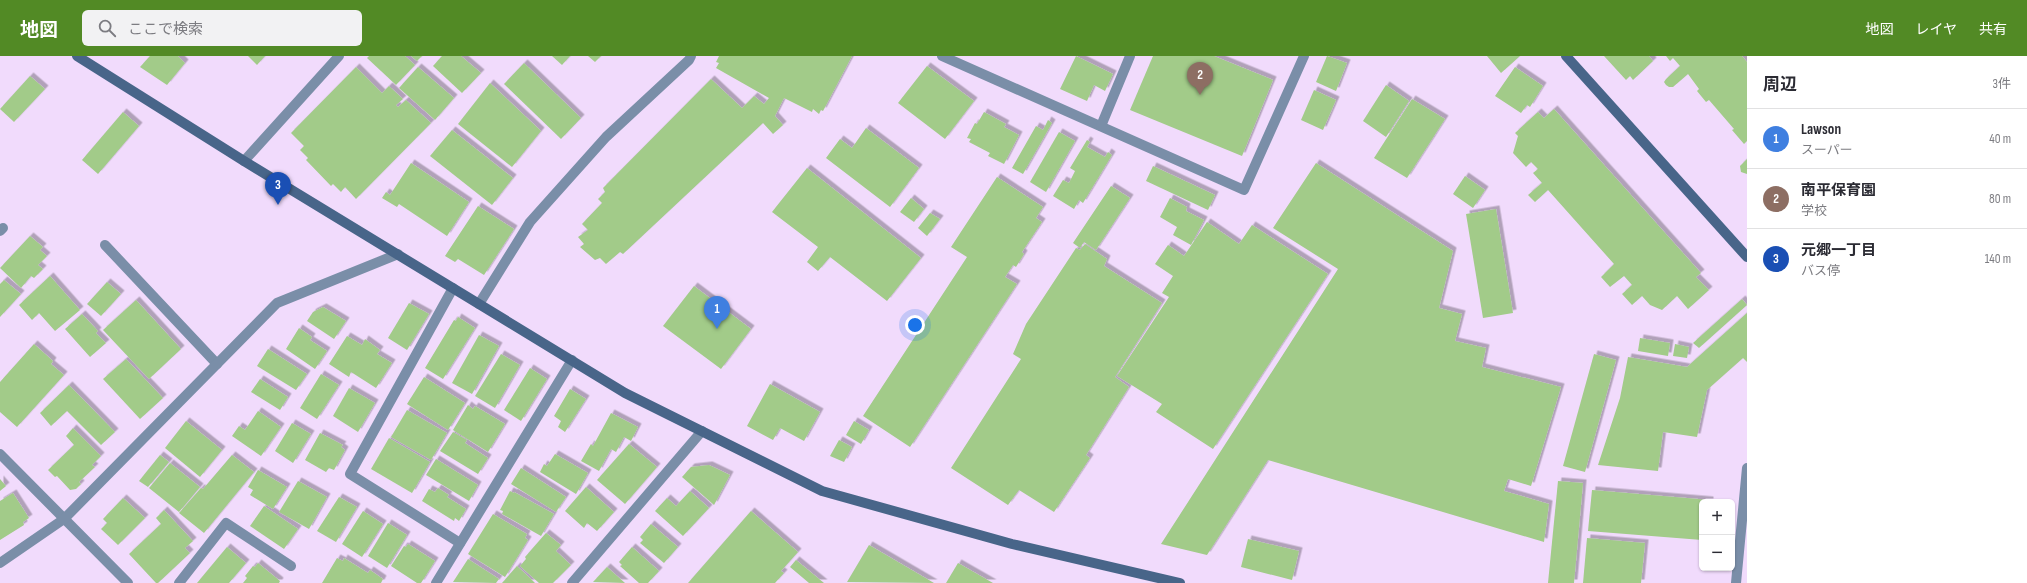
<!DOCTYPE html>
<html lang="ja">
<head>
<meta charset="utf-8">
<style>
	:root { --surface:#fff; --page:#f2f2f3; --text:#2b2b33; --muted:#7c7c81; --line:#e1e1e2; --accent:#528a25 }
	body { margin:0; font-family:"Sofia Sans Condensed","Noto Sans JP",sans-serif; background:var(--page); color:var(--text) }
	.controls { position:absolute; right:12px; bottom:12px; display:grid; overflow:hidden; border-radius:6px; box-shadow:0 1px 3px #0004 }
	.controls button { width:36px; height:36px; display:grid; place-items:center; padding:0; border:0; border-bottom:1px solid var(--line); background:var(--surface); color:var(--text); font:20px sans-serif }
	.you { position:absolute; left:915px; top:269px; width:14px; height:14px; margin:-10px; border:3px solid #fff; border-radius:50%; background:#1a73e8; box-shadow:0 0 0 6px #1a73e833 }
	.badge { display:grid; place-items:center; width:26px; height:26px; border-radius:50%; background:var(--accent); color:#fff; font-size:13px; font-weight:700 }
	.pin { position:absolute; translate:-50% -33px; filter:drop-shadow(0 1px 2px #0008) }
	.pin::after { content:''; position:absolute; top:21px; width:14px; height:12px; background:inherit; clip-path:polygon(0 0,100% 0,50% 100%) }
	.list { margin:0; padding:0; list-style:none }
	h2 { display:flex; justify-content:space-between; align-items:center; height:52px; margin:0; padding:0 16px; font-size:17px }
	h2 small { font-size:13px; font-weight:400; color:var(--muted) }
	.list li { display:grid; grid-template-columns:26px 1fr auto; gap:12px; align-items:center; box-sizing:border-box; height:60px; padding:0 16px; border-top:1px solid var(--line) }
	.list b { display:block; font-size:15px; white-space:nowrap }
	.list p { margin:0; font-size:13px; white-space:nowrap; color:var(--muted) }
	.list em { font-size:13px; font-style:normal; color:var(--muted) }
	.icon { flex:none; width:22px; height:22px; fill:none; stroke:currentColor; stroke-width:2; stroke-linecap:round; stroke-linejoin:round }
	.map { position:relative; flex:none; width:1747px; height:527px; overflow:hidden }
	header { display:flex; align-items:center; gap:24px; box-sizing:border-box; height:56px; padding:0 20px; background:var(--accent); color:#fff }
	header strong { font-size:19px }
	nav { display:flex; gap:22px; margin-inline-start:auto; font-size:14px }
	.search { width:280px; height:36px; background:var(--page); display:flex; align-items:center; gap:10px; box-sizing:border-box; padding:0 14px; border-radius:6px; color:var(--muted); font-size:15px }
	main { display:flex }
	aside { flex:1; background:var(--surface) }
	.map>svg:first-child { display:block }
	.building { fill:#a2cb89; filter:url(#shadow) }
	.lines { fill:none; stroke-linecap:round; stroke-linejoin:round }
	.lane { stroke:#7a8ea8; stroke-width:10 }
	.street { stroke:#7a8ea8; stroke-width:10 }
	.secondary { stroke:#486589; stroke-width:10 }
</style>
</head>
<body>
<header>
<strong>地図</strong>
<div class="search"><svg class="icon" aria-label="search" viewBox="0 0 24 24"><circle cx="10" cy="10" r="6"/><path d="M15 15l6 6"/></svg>ここで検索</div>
<nav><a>地図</a><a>レイヤ</a><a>共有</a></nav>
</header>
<main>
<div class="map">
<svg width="1747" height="527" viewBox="0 0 1747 527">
	<defs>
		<filter id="shadow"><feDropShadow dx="3.5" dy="-3.5" stdDeviation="0" flood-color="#0004"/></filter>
	</defs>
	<rect width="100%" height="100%" fill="#f1dbfc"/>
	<g class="building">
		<path d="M150 0H178L185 7 167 29 140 11Z"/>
		<path d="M248 0H265L257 9Z"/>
		<path d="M369 0H405L415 9 396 29 367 2Z"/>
		<path d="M411 0H422L417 5Z"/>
		<path d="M442 0H461L481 17 462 37 433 10Z"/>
		<path d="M552 0H570L562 9Z"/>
		<path d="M588 0H601L595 6Z"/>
		<path d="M719 0H852L823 55 821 54 819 58 813 53 812 56 784 42 775 60 783 69 773 78 763 67 623 198 620 196 606 208 600 202 595 204 580 191 584 188 578 181 588 174 582 168 602 147 598 143 605 136 603 132 711 23 742 52 754 40 764 48 769 42 716 12 719 7 716 6Z"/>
		<path d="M1076 0 1113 18 1105 35 1094 29 1087 45 1060 33Z"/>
		<path d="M1153 0H1214L1273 24 1242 100 1130 54Z"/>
		<path d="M1327 0 1347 7 1336 35 1316 26Z"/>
		<path d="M1487 0H1520L1501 17Z"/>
		<path d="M1604 0H1649L1653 5 1633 24 1630 20 1626 24Z"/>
		<path d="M1666 0H1742L1747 6V85L1744 88 1732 74 1734 73 1709 44 1706 46 1697 35 1699 33 1688 18 1673 31H1669L1666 29 1664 26 1666 23 1680 10 1673 2 1670 5Z"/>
		<path d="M524 7 581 62 561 83 504 28Z"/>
		<path d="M927 10 974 45 945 83 898 47Z"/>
		<path d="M356 11 382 37 389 30 403 43 396 49 398 51 406 44 431 67 356 143 345 131 341 136 333 128 331 130 306 104 308 102 300 94 304 90 291 77Z"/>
		<path d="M418 11 454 42 435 64 399 32Z"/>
		<path d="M1515 11 1543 30 1530 51 1527 49 1521 57 1495 40Z"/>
		<path d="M30 20 45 33 14 66 0 53Z"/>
		<path d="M490 27 541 75 512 111 458 68Z"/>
		<path d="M1386 29 1409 45 1386 81 1363 65Z"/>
		<path d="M1314 34 1336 44 1323 74 1301 64Z"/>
		<path d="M1412 43 1445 63 1407 122 1374 102Z"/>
		<path d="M1554 53 1701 217 1696 221 1709 234 1688 253 1677 240 1662 254 1650 249 1642 240 1632 249 1622 238 1632 229 1624 220 1610 231 1601 221 1614 208 1548 134 1535 146 1528 139 1542 127 1533 117 1538 113 1531 106 1526 111 1513 97 1518 80 1515 77 1538 56 1544 62Z"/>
		<path d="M123 56 139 70 98 118 82 104Z"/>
		<path d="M984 56 1006 68 1004 71 1019 79 1004 108 988 100 990 97 969 86 971 83 967 82 975 67 977 68Z"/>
		<path d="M1048 64 1052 67 1023 118 1012 112 1036 70 1043 74Z"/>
		<path d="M866 72 919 112 890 151 826 102 840 83 852 92Z"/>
		<path d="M452 74 513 122 492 149 430 100Z"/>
		<path d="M1059 76 1075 85 1046 136 1030 126Z"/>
		<path d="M1087 84 1090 86 1087 91 1105 101 1108 96 1112 99 1083 147 1079 144 1074 153 1053 140 1063 124 1069 127 1075 115 1070 112Z"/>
		<path d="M1747 103V118L1741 116 1740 110Z"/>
		<path d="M411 107 469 146 447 180 399 148 397 151 382 142 386 136 390 139Z"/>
		<path d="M1316 107 1453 195 1439 252 1462 258 1455 285 1486 292 1482 311 1561 331 1531 430 1508 423 1504 435 1549 448 1544 486 1268 404 1207 499 1161 488 1338 213 1273 172Z"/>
		<path d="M1153 110 1215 139 1208 154 1146 125Z"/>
		<path d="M807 112 921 202 887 245 830 201 818 215 807 206 818 191 772 156Z"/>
		<path d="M1465 120 1485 134 1473 152 1453 138Z"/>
		<path d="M997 121 1043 151 1036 162 1042 166 1022 196 1024 198 1016 211 1013 209 1005 221 1017 228 910 391 863 360 967 201 951 191Z"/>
		<path d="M1111 130 1130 142 1096 194 1084 186 1080 192 1073 187Z"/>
		<path d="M911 142 924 153 914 166 900 156Z"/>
		<path d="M1170 142 1187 151 1186 155 1204 164 1191 189 1173 179 1177 171 1160 161Z"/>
		<path d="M478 150 514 173 484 219 458 203 455 206 445 200Z"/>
		<path d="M1496 153 1513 257 1483 262 1466 158Z"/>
		<path d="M930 157 940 163 927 180 918 172Z"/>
		<path d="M1207 166 1239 188 1252 169 1328 218 1213 393 1156 356 1162 348 1117 320 1169 241 1162 237 1173 220 1155 208 1168 189 1184 200Z"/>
		<path d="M30 180 43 191 40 194 47 200 38 209 43 213 34 222 31 220 21 232 0 212Z"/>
		<path d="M1085 188 1107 203 1104 210 1162 247 1115 321 1129 331 1086 399 1090 402 1054 456 1019 434 1008 449 951 412 1021 303 1013 298 1026 268 1076 192 1080 194Z"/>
		<path d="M50 220 80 254 55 275 39 257 32 264 19 249Z"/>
		<path d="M4 224 21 238 0 261V228Z"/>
		<path d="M107 226 121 238 101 260 87 248Z"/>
		<path d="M694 230 751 273 721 313 663 270Z"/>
		<path d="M1742 243 1747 249 1699 292 1693 287Z"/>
		<path d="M136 244 181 293 149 323 103 274Z"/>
		<path d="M409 247 429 258 407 294 388 282Z"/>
		<path d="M323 251 346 265 334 283 307 265 313 256Z"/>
		<path d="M1747 257V306L1743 302 1707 334 1697 381 1663 376 1658 415 1598 409 1620 342 1628 301 1687 311Z"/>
		<path d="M82 258 98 275 96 277 106 287 90 301 65 273Z"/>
		<path d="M458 261 475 272 443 323 425 312 454 264 456 265Z"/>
		<path d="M299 272 312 281 310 284 327 295 315 313 286 293Z"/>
		<path d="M479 279 499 290 472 338 452 327Z"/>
		<path d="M347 280 362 289 365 283 380 294 377 298 392 307 376 332 351 316 349 321 329 308Z"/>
		<path d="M1640 282 1670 287 1668 300 1638 295Z"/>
		<path d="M34 288 53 305 51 308 64 319 17 371 0 356V326Z"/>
		<path d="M1675 288 1689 291 1687 302 1673 300Z"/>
		<path d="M268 293 307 318 296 334 257 310Z"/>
		<path d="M501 298 520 309 495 352 475 340Z"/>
		<path d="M1594 298 1616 304 1585 416 1563 410Z"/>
		<path d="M126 303 163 342 140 363 103 323Z"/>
		<path d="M530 312 547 323 521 365 504 354Z"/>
		<path d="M321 318 339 329 317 363 300 352Z"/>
		<path d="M424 321 465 347 448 374 407 348Z"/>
		<path d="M260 323 288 341 280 354 251 336Z"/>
		<path d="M770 328 820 356 804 385 780 372 773 384 747 370Z"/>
		<path d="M69 329 115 376 101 389 67 355 51 370 40 357Z"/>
		<path d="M349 332 375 347 358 376 333 360Z"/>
		<path d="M570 333 586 343 565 376 558 371 561 365 554 360Z"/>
		<path d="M468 349 473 353 475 350 505 368 488 396 453 374Z"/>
		<path d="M407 354 447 377 431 404 391 381Z"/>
		<path d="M258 355 281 371 261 400 232 380 239 370 245 374Z"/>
		<path d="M611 357 638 371 631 385 624 381 616 396 611 393 599 415 581 405 591 388 593 390Z"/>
		<path d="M186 365 222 394 200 421 165 392Z"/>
		<path d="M854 365 869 374 861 388 846 379Z"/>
		<path d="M292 367 311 378 293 407 275 395Z"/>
		<path d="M73 372 101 400 92 409 95 411 79 426 81 428 76 433 70 434 57 420 55 421 48 414 74 389 66 380Z"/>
		<path d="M453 376 467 384 465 387 488 402 478 418 440 395Z"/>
		<path d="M320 377 343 389 341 391 345 394 334 414 329 412 326 416 305 404Z"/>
		<path d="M389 382 430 406 412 437 371 413Z"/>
		<path d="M839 384 852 391 844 406 830 400Z"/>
		<path d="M629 388 657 411 625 448 597 424Z"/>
		<path d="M555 398 588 417 576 438 540 416 544 408 547 410Z"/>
		<path d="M160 399 169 406 148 431 139 425Z"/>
		<path d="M232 399 254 416 204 477 179 457 201 432 203 433Z"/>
		<path d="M436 403 478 429 469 445 426 419Z"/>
		<path d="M170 407 200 431 179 456 149 432Z"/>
		<path d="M709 409 730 419 714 449 682 421 691 411Z"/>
		<path d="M521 412 566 441 556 456 511 428Z"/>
		<path d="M258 414 287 431 273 453 250 439 253 434 248 431Z"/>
		<path d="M0 423 6 430 0 435Z"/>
		<path d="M298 425 327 441 309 473 279 456Z"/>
		<path d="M1558 425 1583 427 1574 527H1548Z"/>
		<path d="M586 431 614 456 597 475 587 467 584 472 565 455Z"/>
		<path d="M438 432 449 439 447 441 466 453 459 465 455 462 454 465 422 445 429 433 435 436Z"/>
		<path d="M1592 434 1710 444V446H1702V484L1588 475Z"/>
		<path d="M510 435 514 437V436L554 458 541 480 502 458 503 455 500 454Z"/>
		<path d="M690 435 709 452 683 480 655 455 667 442 676 450Z"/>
		<path d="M13 437 29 462 23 466 24 469 0 484V445Z"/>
		<path d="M339 441 357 451 336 486 317 475Z"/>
		<path d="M123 442 145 462 118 489 101 473 107 467 103 463Z"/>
		<path d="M264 450 298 473 284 493 250 470Z"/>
		<path d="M164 454 193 485 185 492 190 497 158 527H156L129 498 161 468 156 462Z"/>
		<path d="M363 455 383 468 362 501 342 488Z"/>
		<path d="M751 455 798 496 781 515 784 517 775 527H688Z"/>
		<path d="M493 458 527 478 525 482 528 484 505 521 468 498Z"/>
		<path d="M388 467 407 479 387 512 368 500Z"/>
		<path d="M651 468 678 491 664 507 640 487 643 484 640 481Z"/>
		<path d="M546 477 561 489 556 495 571 509 553 527H539L520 510 526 503 525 501Z"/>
		<path d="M1587 482 1645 487 1641 527H1583Z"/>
		<path d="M1248 483 1299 495 1292 524 1241 511Z"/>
		<path d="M408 488 435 505 421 527H417L391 510 404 490 406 491Z"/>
		<path d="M869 489 934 527 847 526Z"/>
		<path d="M227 491 246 507 229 527H197Z"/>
		<path d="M632 491 659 515 648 527H639L620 510 622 509 619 506Z"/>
		<path d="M337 502 343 505 344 502 368 517 370 514 383 523 381 527H322Z"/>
		<path d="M468 503 499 523 496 527 453 526Z"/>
		<path d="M796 504 824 527H809L790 511Z"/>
		<path d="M258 507 280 525 279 527H243L247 522 245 520 253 510 255 511Z"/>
		<path d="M958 507 993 527H946Z"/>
		<path d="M517 510 530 522 535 527H502Z"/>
		<path d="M607 511 625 527 593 526Z"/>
	</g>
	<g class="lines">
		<g class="lane">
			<path d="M0 175 3 172"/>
			<path d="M105 189 217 308"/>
			<path d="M453 232 350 418 460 487"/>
			<path d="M179 527 226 467 291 510"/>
			<path d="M436 527 572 304"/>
			<path d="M572 527 702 375"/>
		</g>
		<g class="street">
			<path d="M942 0 1244 134 1304 0"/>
			<path d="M1101 70 1130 0"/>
			<path d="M244 105 339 0"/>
			<path d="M479 248 530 166 606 81 689 4 691 0"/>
			<path d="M0 398 128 527"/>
			<path d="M0 507 64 463 277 247 398 198"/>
			<path d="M1736 527 1747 412"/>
		</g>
		<g class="secondary">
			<path d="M77 0 244 105 625 337 822 435 1012 488 1180 527"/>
			<path d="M1566 0 1747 201"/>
		</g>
	</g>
</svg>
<div class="controls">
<button>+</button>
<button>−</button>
</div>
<div class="you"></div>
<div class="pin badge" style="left:717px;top:273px;background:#3f7fe0">1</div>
<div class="pin badge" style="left:1200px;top:39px;background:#8d6e63">2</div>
<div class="pin badge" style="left:278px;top:149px;background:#1a4fb4">3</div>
</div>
<aside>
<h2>周辺<small>3件</small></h2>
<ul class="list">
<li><span class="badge" style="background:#3f7fe0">1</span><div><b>Lawson</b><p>スーパー</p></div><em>40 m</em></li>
<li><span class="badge" style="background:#8d6e63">2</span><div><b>南平保育園</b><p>学校</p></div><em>80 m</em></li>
<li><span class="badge" style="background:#1a4fb4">3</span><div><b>元郷一丁目</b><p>バス停</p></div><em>140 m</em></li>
</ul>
</aside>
</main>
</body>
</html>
